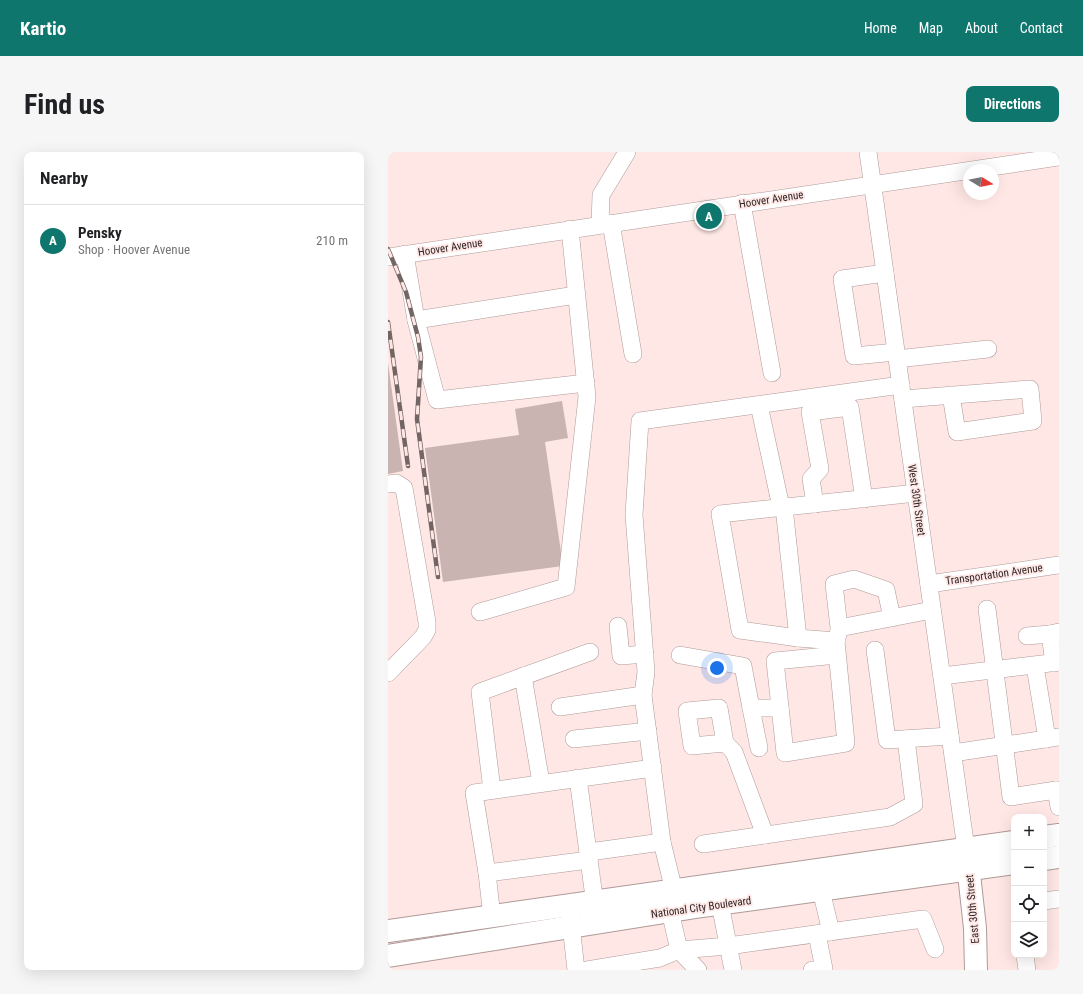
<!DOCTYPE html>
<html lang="en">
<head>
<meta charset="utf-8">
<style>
	:root { --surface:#fff; --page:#f6f6f6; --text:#202124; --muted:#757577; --line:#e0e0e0; --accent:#0f766e }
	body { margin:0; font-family:"Roboto Condensed",sans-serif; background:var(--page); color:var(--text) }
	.controls { position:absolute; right:12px; bottom:12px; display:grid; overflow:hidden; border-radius:8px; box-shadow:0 4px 16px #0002 }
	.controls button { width:36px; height:36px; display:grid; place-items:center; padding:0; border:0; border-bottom:1px solid var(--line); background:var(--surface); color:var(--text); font:20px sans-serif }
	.compass { position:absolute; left:575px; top:12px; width:36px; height:36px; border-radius:50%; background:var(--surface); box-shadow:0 4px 16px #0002; rotate:100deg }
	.you { position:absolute; left:329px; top:516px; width:14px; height:14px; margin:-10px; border:3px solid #fff; border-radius:50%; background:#1a73e8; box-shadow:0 0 0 6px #1a73e833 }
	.badge { display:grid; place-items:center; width:26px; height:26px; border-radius:50%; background:var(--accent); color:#fff; font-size:13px; font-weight:700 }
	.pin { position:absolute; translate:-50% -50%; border:2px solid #fff; box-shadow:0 1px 4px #0006 }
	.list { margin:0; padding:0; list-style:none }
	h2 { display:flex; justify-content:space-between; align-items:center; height:52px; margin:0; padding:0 16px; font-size:17px }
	h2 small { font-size:13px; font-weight:400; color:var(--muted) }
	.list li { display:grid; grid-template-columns:26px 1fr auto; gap:12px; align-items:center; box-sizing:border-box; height:72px; padding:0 16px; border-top:1px solid var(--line) }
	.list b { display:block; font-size:15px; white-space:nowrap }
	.list p { margin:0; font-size:13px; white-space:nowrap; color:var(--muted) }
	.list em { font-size:13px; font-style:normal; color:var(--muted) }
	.icon { flex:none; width:22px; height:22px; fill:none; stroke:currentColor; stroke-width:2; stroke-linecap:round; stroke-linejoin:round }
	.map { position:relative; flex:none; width:671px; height:818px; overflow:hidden; border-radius:8px }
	header { display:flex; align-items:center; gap:24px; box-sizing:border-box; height:56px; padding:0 20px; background:var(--accent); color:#fff }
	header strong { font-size:19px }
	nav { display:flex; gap:22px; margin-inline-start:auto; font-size:14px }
	.intro { display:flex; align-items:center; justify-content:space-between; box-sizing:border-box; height:96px; padding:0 24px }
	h1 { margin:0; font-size:28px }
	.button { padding:10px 18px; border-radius:8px; background:var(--accent); color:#fff; font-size:14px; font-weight:700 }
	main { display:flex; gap:24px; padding:0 24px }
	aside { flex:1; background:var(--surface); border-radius:8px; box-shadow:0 4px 16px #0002 }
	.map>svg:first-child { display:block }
	.building { fill:#cab4b2 }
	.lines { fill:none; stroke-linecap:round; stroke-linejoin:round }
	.minor-casing { stroke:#af9a98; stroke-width:18 }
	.major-casing { stroke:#af9a98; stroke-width:24 }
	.minor { stroke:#fff; stroke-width:17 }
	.major { stroke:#fff; stroke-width:22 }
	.rail-casing { stroke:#726563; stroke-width:4.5 }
	.rail { stroke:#fee7e5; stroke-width:3; stroke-dasharray:9; stroke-linecap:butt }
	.labels { text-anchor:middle; stroke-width:3.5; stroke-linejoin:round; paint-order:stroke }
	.street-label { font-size:11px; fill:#2e2625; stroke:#fee7e5 }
</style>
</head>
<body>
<header>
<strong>Kartio</strong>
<nav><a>Home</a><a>Map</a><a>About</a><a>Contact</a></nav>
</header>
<div class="intro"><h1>Find us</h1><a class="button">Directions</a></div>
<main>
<aside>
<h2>Nearby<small></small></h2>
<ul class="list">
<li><span class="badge">A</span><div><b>Pensky</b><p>Shop · Hoover Avenue</p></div><em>210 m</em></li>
</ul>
</aside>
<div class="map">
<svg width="671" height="818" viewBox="0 0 671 818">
	<rect width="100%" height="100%" fill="#fee7e5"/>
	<g class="building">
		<path d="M0 211 15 319 0 322Z"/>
		<path d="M174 249 180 286 157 290 175 414 55 430 37 296 131 283 127 257Z"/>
	</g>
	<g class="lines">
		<defs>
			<g id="minor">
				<path d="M480 0 578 697"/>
				<path d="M354 51 384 221"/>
				<path d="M223 71 245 202"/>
				<path d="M212 73 213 43 239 0"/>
				<path d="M17 102 28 168"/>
				<path d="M0 105 671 5"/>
				<path d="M497 121 454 127 466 204 508 200"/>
				<path d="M188 143 28 168 49 248 198 231"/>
				<path d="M509 207 600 197"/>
				<path d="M515 247 642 237 645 269 569 280 563 243"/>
				<path d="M371 253 393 355"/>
				<path d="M0 332 8 331 16 336 39 470V478L35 485 0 521"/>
				<path d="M427 352 423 327 432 317 422 260 462 255 476 347"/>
				<path d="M396 355 410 486 352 478 332 362 528 341"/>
				<path d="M541 432 671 413"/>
				<path d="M599 457 623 645 668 638"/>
				<path d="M92 460 178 435 199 245 182 77"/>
				<path d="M504 466 498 438 466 427 446 432 451 476 544 458"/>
				<path d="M230 474 233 504 257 502"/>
				<path d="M639 484 662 482"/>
				<path d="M410 486 448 489 451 479"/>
				<path d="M448 489 458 591 397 601 387 509 449 503"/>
				<path d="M487 498 499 588 562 584"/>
				<path d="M292 503 355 514 363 556"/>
				<path d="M666 511 662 482 671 480"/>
				<path d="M647 514 659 587"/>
				<path d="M135 524 153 631"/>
				<path d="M554 524 671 510"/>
				<path d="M172 555 255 543"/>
				<path d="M186 587 260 579"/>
				<path d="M337 591 304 594 299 559 331 556 337 591 346 600 377 683"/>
				<path d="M371 596 363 556H392"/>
				<path d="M565 601 671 585"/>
				<path d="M190 626 208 760"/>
				<path d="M104 638 92 540 202 500"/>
				<path d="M671 638H668L671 655"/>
				<path d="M315 692 502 665 526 652 518 587"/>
				<path d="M201 700 274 690"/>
				<path d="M99 721 86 641 265 616"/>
				<path d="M433 738 443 780"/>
				<path d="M286 739 274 690 255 543 258 520 246 363 252 269 513 233"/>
				<path d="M656 749 671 747"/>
				<path d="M332 752 345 818"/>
				<path d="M282 759 291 798 340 794 535 767 547 797"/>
				<path d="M182 764 188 818"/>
				<path d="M104 765 99 721 201 708"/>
				<path d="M637 803 639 818"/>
				<path d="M199 818 272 806 291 798 310 818"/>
				<path d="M424 818 436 817 429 782"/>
			</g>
			<g id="major">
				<path d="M656 685 671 683"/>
				<path d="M579 704 587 776 588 818"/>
				<path d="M656 707 671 705"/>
				<path d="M0 779 626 690"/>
				<path d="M0 804 308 755 626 711"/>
			</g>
		</defs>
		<use href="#minor" class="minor-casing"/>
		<use href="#major" class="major-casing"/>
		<use href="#minor" class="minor"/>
		<use href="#major" class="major"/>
		<defs>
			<g id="rail">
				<path d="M0 97 18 140 30 185 33 205 29 267 50 425"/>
				<path d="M0 170 20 314"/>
			</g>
		</defs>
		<use href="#rail" class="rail-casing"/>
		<use href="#rail" class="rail"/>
	</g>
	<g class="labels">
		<g class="street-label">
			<text transform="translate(383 47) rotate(-9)" y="4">Hoover Avenue</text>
			<text transform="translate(62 95) rotate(-9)" y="4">Hoover Avenue</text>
			<text transform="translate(529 348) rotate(82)" y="4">West 30th Street</text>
			<text transform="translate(606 422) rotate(-8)" y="4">Transportation Avenue</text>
			<text transform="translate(313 755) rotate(-8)" y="4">National City Boulevard</text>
			<text transform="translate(584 757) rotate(-95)" y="4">East 30th Street</text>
		</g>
	</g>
</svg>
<div class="controls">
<button>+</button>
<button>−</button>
<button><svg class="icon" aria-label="locate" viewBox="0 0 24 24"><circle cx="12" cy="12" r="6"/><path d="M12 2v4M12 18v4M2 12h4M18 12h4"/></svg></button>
<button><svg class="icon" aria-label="layers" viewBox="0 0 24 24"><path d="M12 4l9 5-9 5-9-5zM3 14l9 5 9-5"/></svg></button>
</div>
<svg class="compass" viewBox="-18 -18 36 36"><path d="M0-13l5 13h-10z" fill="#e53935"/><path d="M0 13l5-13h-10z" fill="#757577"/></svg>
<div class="you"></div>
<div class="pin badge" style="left:321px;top:64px">A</div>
</div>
</main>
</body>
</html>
